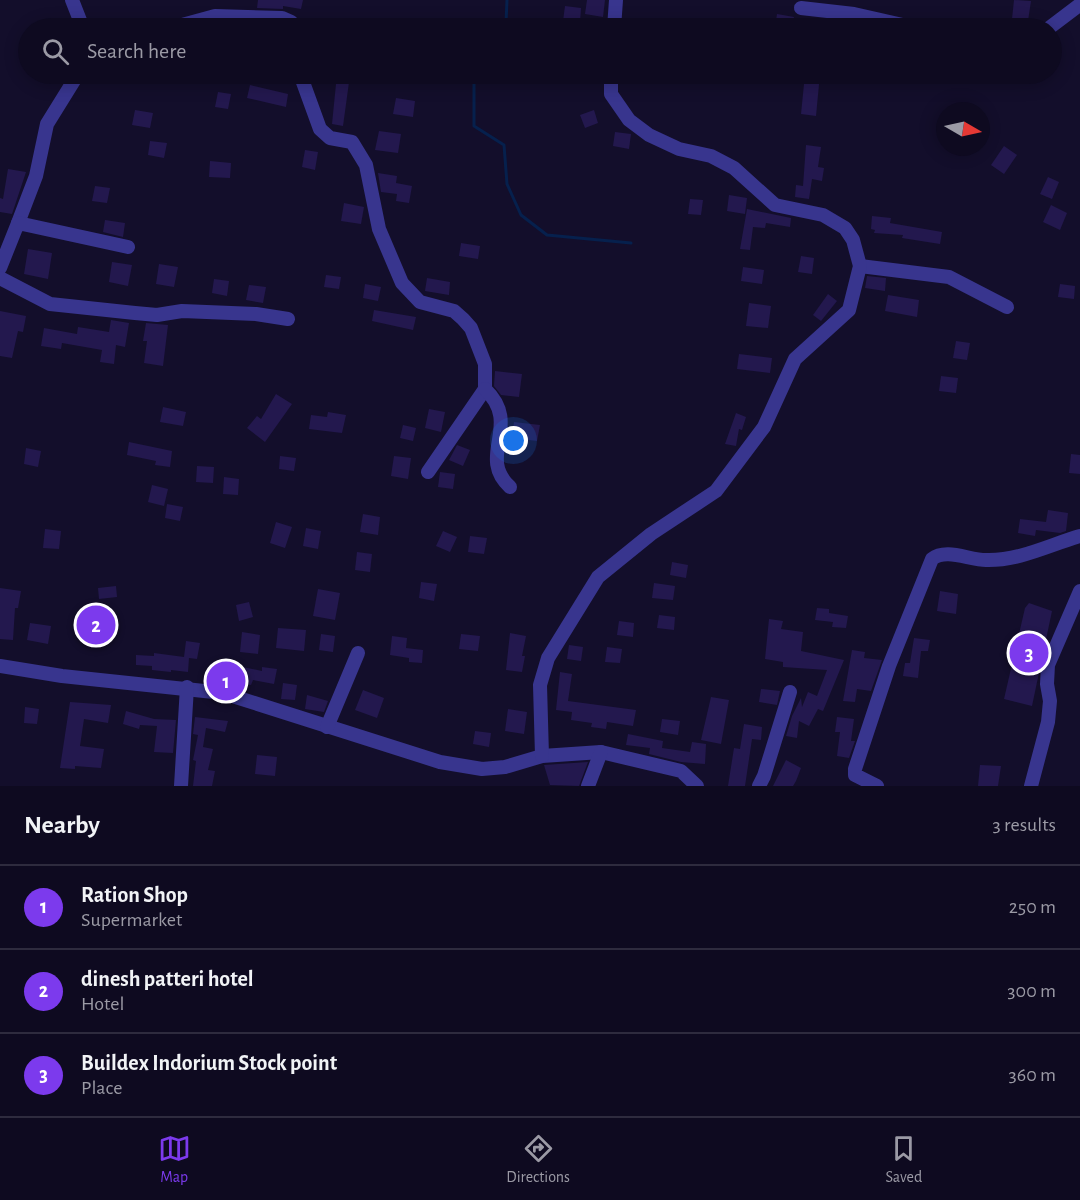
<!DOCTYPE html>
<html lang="en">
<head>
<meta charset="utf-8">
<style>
	:root { --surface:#0e0a20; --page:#171329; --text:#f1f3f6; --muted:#9b9aa5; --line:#2e2b3e; --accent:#7c3aed }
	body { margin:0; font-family:"Alegreya Sans",sans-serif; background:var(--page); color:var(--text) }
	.compass { position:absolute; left:936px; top:102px; width:54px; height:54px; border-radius:50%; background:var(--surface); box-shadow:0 3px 15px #0003; rotate:99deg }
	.you { position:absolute; left:514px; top:441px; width:21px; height:21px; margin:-15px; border:4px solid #fff; border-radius:50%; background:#1a73e8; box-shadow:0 0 0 9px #1a73e833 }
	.badge { display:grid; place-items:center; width:39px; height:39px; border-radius:50%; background:var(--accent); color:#fff; font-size:20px; font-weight:700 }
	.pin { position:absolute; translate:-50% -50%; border:3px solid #fff; box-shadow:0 2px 6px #0006 }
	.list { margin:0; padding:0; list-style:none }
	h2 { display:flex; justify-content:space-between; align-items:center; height:78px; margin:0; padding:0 24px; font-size:26px }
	h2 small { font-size:20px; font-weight:400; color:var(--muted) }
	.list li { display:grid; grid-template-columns:39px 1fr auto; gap:18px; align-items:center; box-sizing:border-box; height:84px; padding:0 24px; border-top:2px solid var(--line) }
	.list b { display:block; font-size:22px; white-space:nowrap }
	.list p { margin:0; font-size:20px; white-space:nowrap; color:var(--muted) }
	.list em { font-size:20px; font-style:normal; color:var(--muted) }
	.icon { flex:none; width:33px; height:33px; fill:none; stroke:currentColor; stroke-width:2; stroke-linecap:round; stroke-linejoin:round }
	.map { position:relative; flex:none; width:1080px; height:786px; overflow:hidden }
	.search { position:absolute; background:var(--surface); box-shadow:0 3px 15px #0003; left:18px; right:18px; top:18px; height:66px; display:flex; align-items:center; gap:15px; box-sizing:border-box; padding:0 21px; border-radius:33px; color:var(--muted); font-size:22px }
	.sheet { height:330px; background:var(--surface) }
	nav { display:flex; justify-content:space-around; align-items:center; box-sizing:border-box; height:84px; border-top:2px solid var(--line); background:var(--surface); font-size:16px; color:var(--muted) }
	nav a { display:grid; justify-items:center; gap:3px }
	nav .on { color:var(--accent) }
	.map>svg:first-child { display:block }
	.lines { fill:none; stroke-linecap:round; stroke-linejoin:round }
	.stream { stroke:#06204d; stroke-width:3 }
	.building { fill:#23184e }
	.minor { stroke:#38358e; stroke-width:14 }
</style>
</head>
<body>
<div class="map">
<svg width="1080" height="786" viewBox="0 0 1080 786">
	<rect width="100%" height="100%" fill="#130e2b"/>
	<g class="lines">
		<g class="stream">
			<path d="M463 28 462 25 506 23 507 0"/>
			<path d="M474 74V126L504 145 507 184 521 215 547 235 631 243"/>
		</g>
	</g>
	<g class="building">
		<path d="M258 0H303L301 9 283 6V9L257 8Z"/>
		<path d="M587 0H605L603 17 585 14Z"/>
		<path d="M1014 0 1031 1 1028 21 1012 19Z"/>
		<path d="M565 6 581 8 580 23 563 21Z"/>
		<path d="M777 14 794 17 792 28H775Z"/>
		<path d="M337 74 350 75 343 126 332 124Z"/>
		<path d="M805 74H820L816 116 801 114Z"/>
		<path d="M250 85 288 94 286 107 247 98Z"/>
		<path d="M218 92 231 94 228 109 215 107Z"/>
		<path d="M396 98 415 101 413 117 393 114Z"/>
		<path d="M135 110 153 113 150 128 132 125Z"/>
		<path d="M594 110 598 123 585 128 580 115Z"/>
		<path d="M379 131 401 134 398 153 375 150Z"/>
		<path d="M615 132 631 134 629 149 613 146Z"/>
		<path d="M150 141 167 143 164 158 148 155Z"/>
		<path d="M806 145 821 147 818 167 824 168 822 181 812 179 809 199 795 197 796 185 803 186Z"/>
		<path d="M1004 146 1017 155 1004 174 991 165Z"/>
		<path d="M305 150 318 152 315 170 302 167Z"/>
		<path d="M210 161 231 163 230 178 209 177Z"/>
		<path d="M8 169 26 172 12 214 0 212V198L3 199Z"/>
		<path d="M378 173 397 176 396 183 412 186 409 203 396 201 397 194 381 192Z"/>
		<path d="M1048 177 1059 182 1052 199 1040 194Z"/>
		<path d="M95 186 110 188 107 203 92 201Z"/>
		<path d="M729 195 747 198 745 214 727 211Z"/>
		<path d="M690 199 703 200 701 215 688 214Z"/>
		<path d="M344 203 364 207 361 224 341 221Z"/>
		<path d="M1051 205 1067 213 1060 230 1043 222Z"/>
		<path d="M747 209 791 218 790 227 766 223 765 228 753 227 750 250 740 249Z"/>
		<path d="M872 216 891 218 890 223 942 232 940 244 902 238 903 235 874 233 875 230 871 229Z"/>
		<path d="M105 220 125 223 123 237 103 232Z"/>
		<path d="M461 243 480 246 478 259 459 256Z"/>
		<path d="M28 249 52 253 48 279 24 274Z"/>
		<path d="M801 256 814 258 812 274 798 272Z"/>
		<path d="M112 262 132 265 128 286 109 282Z"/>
		<path d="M159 264 178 267 174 287 156 284Z"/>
		<path d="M743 267 764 270 762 284 741 281Z"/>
		<path d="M326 275 341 277 339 289 324 287Z"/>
		<path d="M867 276 886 278 885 291 865 288Z"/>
		<path d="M427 278 450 282 449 295 425 291Z"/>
		<path d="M214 279 229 281 227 296 212 293Z"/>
		<path d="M365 284 381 287 378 301 363 298Z"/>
		<path d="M1060 284 1075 286 1074 299 1058 297Z"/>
		<path d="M249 285 266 287 263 303 246 300Z"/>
		<path d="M828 294 837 301 821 321 813 315Z"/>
		<path d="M888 295 919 300 917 317 885 311Z"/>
		<path d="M749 303 771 306 768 328 746 326Z"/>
		<path d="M374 310 416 317 413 330 372 321Z"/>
		<path d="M0 311 26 316 23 332 18 331 12 358 0 356Z"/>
		<path d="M111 320 129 323 125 347 116 345 114 364 100 362 102 350 62 343 61 349 41 346 44 328 77 334 78 327 109 332Z"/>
		<path d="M146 323 168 325 163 366 144 363 147 341H143Z"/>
		<path d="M956 341 970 343 967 360 953 358Z"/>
		<path d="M739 354 772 358 770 373 737 369Z"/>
		<path d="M495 371 522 374 519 397 501 395 494 386Z"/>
		<path d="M941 376 958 378 956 393 939 391Z"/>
		<path d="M276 394 292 404 265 442 247 428 257 416 261 419Z"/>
		<path d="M163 407 186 412 183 426 160 422Z"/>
		<path d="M429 409 445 412 441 432 425 428Z"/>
		<path d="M328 412 346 415 342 433 309 429 311 415 327 417Z"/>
		<path d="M736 413 746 417 742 430 739 429 736 446 725 444Z"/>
		<path d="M514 422 540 425 537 441 512 438Z"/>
		<path d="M403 425 416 428 413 441 400 438Z"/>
		<path d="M129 442 172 451 170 467 155 465 156 461 127 455Z"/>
		<path d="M457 445 470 450 463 466 449 460Z"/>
		<path d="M26 448 41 451 38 467 24 464Z"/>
		<path d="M1071 454 1080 455V474L1069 473Z"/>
		<path d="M280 456 296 458 294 471 279 469Z"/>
		<path d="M394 456 411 458 408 479 391 476Z"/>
		<path d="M197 466 214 467 213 483 196 482Z"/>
		<path d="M440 472 455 474 453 489 438 487Z"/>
		<path d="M224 477 239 479 238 495 223 494Z"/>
		<path d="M152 485 168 489 164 506 148 502Z"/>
		<path d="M167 504 183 507 180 521 165 518Z"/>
		<path d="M1048 510 1068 513 1066 531 1060 533 1036 530 1035 536 1018 533 1020 519 1046 522Z"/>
		<path d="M363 514 380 517 378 535 360 532Z"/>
		<path d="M276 522 292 527 285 548 270 543Z"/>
		<path d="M306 528 321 531 318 549 303 546Z"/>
		<path d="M45 529 61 531 59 549 43 548Z"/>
		<path d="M443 531 457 537 450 552 436 546Z"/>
		<path d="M470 536 487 538 484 554 468 552Z"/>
		<path d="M357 552 372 554 370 572 355 570Z"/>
		<path d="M672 562 688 565 686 578 670 575Z"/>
		<path d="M421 582 437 584 434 601 419 598Z"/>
		<path d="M654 583 675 586 673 600 652 598Z"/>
		<path d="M116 586 117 597 99 599 98 588Z"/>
		<path d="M0 588 21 591 18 608H15L13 640 0 639Z"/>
		<path d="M318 589 340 593 335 620 313 616Z"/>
		<path d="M940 591 958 594 956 614 937 611Z"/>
		<path d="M249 602 253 617 239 621 236 605Z"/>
		<path d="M1029 603 1052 611 1032 706 1004 699 1025 608Z"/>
		<path d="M817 608 829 609V613L848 616 846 628 832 627 833 622 815 620Z"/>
		<path d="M659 615 675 617 674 630 657 628Z"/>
		<path d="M769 619 783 621 781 629 803 632 801 651 844 660 823 711 818 709 809 726 799 721 797 738 786 736 792 716 801 698 802 707 808 692 817 696 827 670 783 667V662L765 659Z"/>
		<path d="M619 621 634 623 633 637 617 635Z"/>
		<path d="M30 623 51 626 48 644 27 640Z"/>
		<path d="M278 628 306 630 304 651 276 648Z"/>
		<path d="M242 632 260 635 258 654 240 652Z"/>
		<path d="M510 633 526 636 522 656H525L522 672 506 670Z"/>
		<path d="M321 634 335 636 333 652 319 650Z"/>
		<path d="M461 634 480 636 478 651 459 649Z"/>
		<path d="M392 636 407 638 406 648 423 650 422 663 409 662V658L390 655Z"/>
		<path d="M914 638 930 640 928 651H921L918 678 903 676 905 663H910Z"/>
		<path d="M186 641 200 643 197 659 189 658 188 672 171 670V672L152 670V666L136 665V655L154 656V653L184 657Z"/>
		<path d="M569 645 583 647 581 661 567 659Z"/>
		<path d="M607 647 622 649 620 663 605 662Z"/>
		<path d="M852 650 865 652 864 658 882 660 871 691 857 689 855 702 843 701Z"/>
		<path d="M223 663 262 671V667L277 669 274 684 253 680 251 685 235 682 234 686 221 684Z"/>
		<path d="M560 672 572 674 568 701 636 710 633 726 607 722 606 729 591 727 592 723 571 720 572 712 556 710Z"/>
		<path d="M283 683 297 685 295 700 281 699Z"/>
		<path d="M761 689 780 691 777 705 759 702Z"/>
		<path d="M363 690 384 698 377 718 355 710Z"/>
		<path d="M307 695 328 701 324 712 305 709Z"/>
		<path d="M711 697 729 700 721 744 701 740Z"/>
		<path d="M70 702 111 705 108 723 84 719 80 746 104 749 101 768 75 766V769L60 768Z"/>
		<path d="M25 707 39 709 37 724 24 723Z"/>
		<path d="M508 709 527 712 524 734 505 731Z"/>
		<path d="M126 711 154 719 176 720 173 753 154 752 157 726 140 725 139 729 123 724Z"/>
		<path d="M195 717 228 721 225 732 206 728 203 747 213 749 208 770 215 771 212 786H193L196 761 193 760 198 735 193 734Z"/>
		<path d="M837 717 854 719 851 741H855L849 758 837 756 840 732H835Z"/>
		<path d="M662 719 680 721 678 735 660 732Z"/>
		<path d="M744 724 762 727 761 740 752 739 745 786H728L734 748 740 749Z"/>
		<path d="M475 731 491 733 489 747 473 744Z"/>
		<path d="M628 734 663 741 662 748 690 752 692 742 706 744 705 764 681 762 649 754 650 748 626 745Z"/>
		<path d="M257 755 277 757 275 776 255 774Z"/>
		<path d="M786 760 801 768 796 781 793 786H773Z"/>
		<path d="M588 762 579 786 550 785 544 765Z"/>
		<path d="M980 765 1001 766 998 786H978Z"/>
	</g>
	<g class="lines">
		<g class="minor">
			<path d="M72 0 83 28"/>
			<path d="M801 8 854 14 916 28"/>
			<path d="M171 28 215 16 282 18 291 22 292 28"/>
			<path d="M614 28 616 0"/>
			<path d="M1049 28 1078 6"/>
			<path d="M300 74 320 129 330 138 352 142 366 165 379 229 402 283 420 302 454 311 463 319 471 328 485 364V389L428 472"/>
			<path d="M18 223 36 176 47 124 78 74"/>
			<path d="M860 266 949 277 1007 307"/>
			<path d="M0 268 18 223 128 247"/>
			<path d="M0 278 50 304 135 313 157 315 182 311 256 314 288 319"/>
			<path d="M485 389C523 425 476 456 510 487"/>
			<path d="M0 666 62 676 223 693 440 762 482 769 505 767 542 756 601 752 681 771 697 786"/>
			<path d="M327 727 358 653"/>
			<path d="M542 756 540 685 548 658 598 577 651 534 716 491 764 427 795 359 849 310 860 266 853 240 845 228 823 215 775 205 734 168 711 156 679 149 649 135 629 120 611 94V74"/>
			<path d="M181 786 187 687"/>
			<path d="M588 786 601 752"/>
			<path d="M759 786 764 776 790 692"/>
			<path d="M877 786 855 775V769L889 666 932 559C946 548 969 560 986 560 1019 561 1049 545 1080 536"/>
			<path d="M1031 786 1048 722 1050 701 1047 684 1048 665 1080 591"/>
		</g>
	</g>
</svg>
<svg class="compass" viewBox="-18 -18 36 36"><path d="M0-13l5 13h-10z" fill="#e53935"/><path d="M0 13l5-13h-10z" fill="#9b9aa5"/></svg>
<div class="you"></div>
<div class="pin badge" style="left:226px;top:681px">1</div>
<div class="pin badge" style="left:96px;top:625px">2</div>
<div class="pin badge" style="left:1029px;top:653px">3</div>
<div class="search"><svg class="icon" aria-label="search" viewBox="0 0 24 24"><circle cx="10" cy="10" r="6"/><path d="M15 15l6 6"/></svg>Search here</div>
</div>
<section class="sheet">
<h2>Nearby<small>3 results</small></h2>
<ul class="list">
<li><span class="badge">1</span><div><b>Ration Shop</b><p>Supermarket</p></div><em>250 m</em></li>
<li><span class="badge">2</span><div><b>dinesh patteri hotel</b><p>Hotel</p></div><em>300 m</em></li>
<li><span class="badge">3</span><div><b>Buildex Indorium Stock point</b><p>Place</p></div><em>360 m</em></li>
</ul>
</section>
<nav>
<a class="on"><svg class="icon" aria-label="map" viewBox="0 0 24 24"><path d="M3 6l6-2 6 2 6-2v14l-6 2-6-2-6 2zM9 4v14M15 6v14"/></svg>Map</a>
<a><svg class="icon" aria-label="directions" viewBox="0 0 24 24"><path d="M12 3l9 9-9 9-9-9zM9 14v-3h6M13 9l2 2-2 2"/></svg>Directions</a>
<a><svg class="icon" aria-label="saved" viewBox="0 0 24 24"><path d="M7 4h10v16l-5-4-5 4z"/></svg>Saved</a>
</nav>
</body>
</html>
